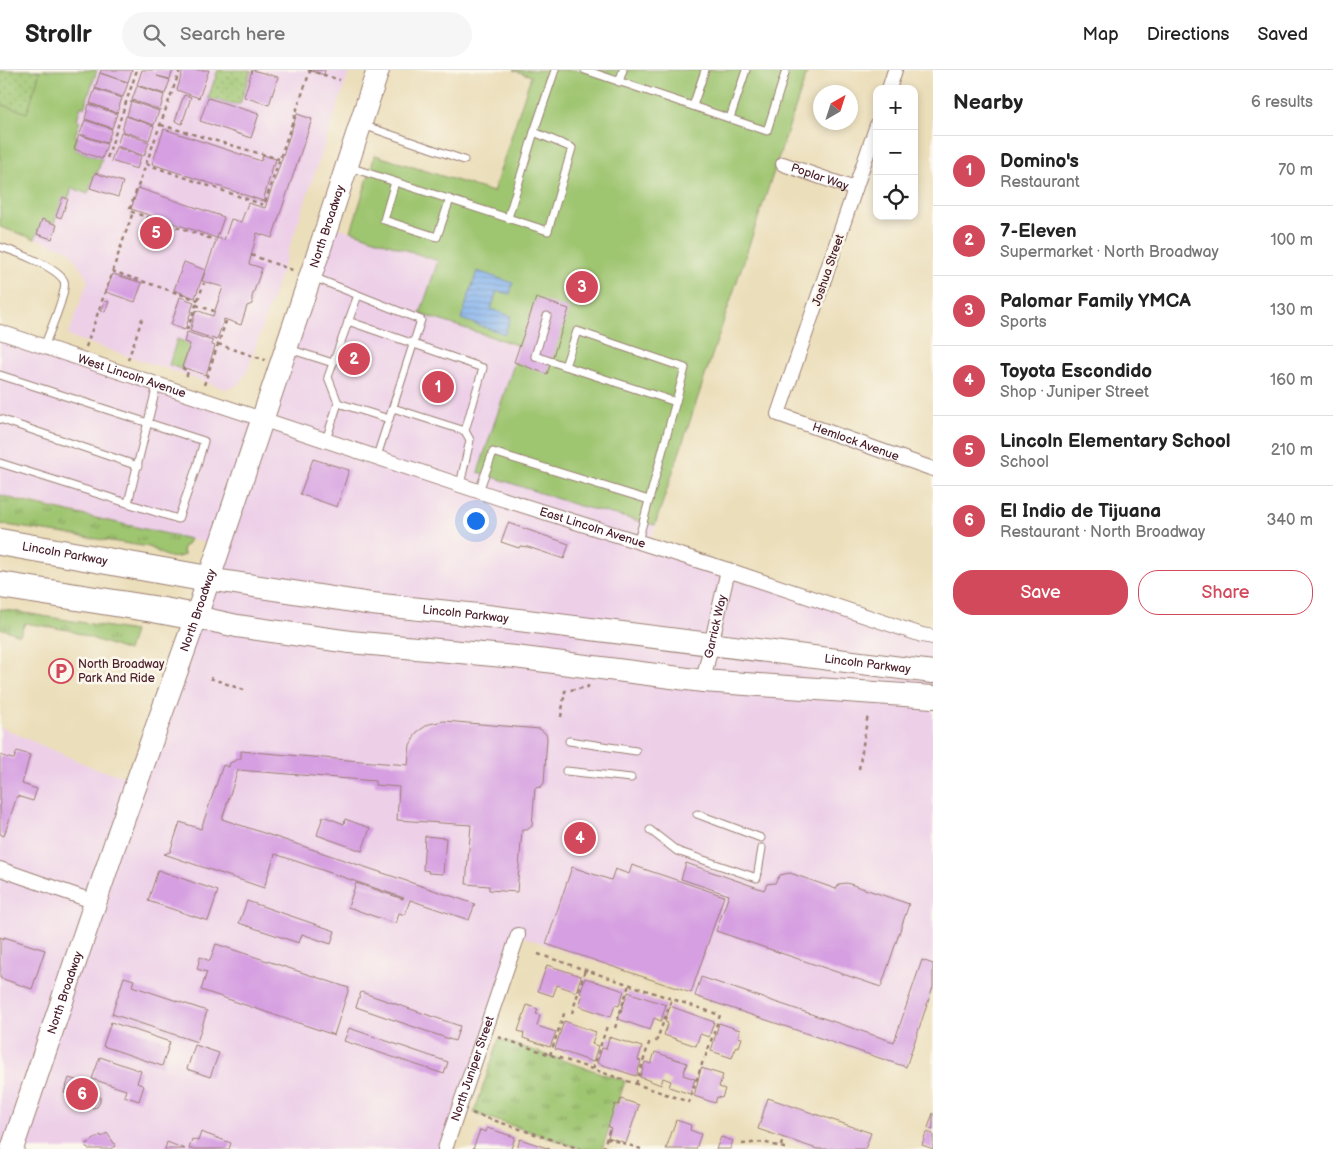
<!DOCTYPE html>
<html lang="en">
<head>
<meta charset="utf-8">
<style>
	:root { --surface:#fff; --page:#f6f6f6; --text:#222; --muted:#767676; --line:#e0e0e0; --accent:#d1495b }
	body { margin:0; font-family:"Balsamiq Sans",sans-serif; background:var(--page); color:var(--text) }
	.controls { position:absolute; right:15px; top:15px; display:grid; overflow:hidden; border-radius:10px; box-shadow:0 2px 8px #0003 }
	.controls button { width:45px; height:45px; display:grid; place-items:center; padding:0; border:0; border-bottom:1px solid var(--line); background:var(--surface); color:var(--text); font:25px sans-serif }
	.compass { position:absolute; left:813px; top:15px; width:45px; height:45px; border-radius:50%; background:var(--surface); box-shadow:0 2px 8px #0003; rotate:39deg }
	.you { position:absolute; left:475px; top:450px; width:18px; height:18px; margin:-12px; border:4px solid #fff; border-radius:50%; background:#1a73e8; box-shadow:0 0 0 8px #1a73e833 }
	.badge { display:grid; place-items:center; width:32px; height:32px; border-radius:50%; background:var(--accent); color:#fff; font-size:16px; font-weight:700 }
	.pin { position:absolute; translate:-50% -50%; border:2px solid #fff; box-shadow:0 1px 5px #0006 }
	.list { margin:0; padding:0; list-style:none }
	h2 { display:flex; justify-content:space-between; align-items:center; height:65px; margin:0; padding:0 20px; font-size:21px }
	h2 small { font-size:16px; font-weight:400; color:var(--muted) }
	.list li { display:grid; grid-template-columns:32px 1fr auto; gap:15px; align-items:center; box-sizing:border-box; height:70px; padding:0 20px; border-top:1px solid var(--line) }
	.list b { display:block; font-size:19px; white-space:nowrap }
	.list p { margin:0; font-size:16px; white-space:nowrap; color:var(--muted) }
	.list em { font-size:16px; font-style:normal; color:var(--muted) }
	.actions { display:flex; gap:10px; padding:15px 20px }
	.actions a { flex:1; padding:11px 0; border:1px solid var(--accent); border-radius:20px; text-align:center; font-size:18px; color:var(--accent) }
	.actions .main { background:var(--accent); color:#fff }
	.icon { flex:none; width:28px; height:28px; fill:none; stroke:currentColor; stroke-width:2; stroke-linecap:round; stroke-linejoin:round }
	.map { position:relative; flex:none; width:933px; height:1079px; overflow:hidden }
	header { display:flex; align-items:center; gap:30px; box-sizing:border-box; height:70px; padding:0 25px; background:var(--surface); border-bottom:1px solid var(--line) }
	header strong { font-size:24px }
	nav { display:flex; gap:28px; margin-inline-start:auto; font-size:18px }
	.search { width:350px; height:45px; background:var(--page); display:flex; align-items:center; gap:12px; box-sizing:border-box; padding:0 18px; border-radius:28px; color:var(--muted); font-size:19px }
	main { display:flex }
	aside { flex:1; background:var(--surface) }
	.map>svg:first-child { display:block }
	.built { fill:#edd0e8 }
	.grass { fill:url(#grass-tufts); stroke:#74724e }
	.park { fill:url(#park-dots); stroke:#74724e }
	.garden { fill:#9ec570; stroke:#74724e }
	.water { fill:url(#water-rules); stroke:#66688c }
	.building { fill:#d69fe1 }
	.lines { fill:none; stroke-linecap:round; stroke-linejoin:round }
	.service-casing { stroke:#9a7e72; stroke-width:9 }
	.minor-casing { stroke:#9a7e72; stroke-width:16 }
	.primary-casing { stroke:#9a7e72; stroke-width:24 }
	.motorway-casing { stroke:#9a7e72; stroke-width:28 }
	.path { stroke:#9a7e72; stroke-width:2.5; stroke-dasharray:4 4; stroke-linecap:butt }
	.service { stroke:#fff; stroke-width:7 }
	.minor { stroke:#fff; stroke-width:14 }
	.primary { stroke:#fff; stroke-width:22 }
	.motorway { stroke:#fff; stroke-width:26 }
	.labels { text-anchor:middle; stroke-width:5; stroke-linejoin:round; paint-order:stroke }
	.street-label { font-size:12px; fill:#4a1f2b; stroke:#fbf7ec }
	.poi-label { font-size:12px; fill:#4a1f2b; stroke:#fbf7ec; text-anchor:start }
</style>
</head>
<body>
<header>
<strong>Strollr</strong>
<div class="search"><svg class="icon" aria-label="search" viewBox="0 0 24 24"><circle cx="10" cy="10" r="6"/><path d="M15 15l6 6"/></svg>Search here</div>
<nav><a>Map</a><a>Directions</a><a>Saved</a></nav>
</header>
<main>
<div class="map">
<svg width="933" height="1079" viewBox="0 0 933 1079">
	<defs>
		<pattern id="grass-tufts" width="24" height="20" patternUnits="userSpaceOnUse" patternTransform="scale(1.25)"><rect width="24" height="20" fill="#9ec570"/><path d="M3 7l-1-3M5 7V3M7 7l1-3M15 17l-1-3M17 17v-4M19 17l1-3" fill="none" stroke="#839f5c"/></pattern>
		<pattern id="park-dots" width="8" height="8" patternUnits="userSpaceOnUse" patternTransform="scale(1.25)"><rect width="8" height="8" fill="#9ec570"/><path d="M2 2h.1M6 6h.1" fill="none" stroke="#839f5c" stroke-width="1.8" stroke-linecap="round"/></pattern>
		<pattern id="water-rules" width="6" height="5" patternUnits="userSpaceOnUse" patternTransform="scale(1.25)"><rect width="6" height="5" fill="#83b2ed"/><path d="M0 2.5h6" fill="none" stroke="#6d90c0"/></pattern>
	</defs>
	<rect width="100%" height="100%" fill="#fbf7ec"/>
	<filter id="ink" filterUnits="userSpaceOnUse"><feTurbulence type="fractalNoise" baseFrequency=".02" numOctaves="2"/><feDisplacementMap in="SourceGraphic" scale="10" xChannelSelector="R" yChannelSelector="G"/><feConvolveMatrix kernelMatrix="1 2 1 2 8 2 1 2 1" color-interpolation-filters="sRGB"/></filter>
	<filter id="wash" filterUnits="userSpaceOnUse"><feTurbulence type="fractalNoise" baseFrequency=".0096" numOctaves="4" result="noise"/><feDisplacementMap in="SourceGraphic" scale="20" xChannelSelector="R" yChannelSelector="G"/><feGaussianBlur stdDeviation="1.12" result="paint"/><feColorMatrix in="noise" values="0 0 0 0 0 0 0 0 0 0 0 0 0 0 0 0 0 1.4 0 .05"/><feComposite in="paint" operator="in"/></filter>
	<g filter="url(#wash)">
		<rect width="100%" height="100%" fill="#ebdeba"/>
		<g class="built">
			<path d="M0 0H350L247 302 238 315 226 319 68 266 88 210 69 180 0 157Z"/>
			<path d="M328 154 438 191 420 244 514 275 533 222 712 286 649 475 933 567V917L906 996 518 865 445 1079H0V657L94 698 138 710 219 476 0 425V262L263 349Z"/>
		</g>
		<g class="grass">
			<path d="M0 425 24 432 190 469 187 475 183 477 184 485C169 492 162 483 149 477L0 454Z"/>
			<path d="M0 539 134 561 128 581 68 560 25 553 20 565 0 558Z"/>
			<path d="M499 969 625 1011 602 1079H582L474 1043Z"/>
		</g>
		<g class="park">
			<path d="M0 0H35L41 2 27 44 0 34Z"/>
			<path d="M218 0H251L240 34H229L208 28Z"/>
		</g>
		<g class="garden">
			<path d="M35 0H97L84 38 81 36 77 49 80 51 75 66 78 67 74 79 102 89 97 104 95 103 88 124 72 118 68 129 63 128 54 153 42 150 35 169 0 157V34L27 43 40 2Z"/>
			<path d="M513 0H808L655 455 576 435 478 402 520 276 420 244 438 191 351 161 375 85 493 122 531 6Z"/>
			<path d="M177 269 190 274 181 299 169 295Z"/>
		</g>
		<path class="water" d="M477 201 513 213 510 224 497 221 491 239 511 246 505 264 461 249Z"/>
		<g id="blocks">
			<g class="building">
				<path d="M101 0H132L128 12 100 3Z"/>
				<path d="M142 0H173L170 9 157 6 170 10 165 24 137 15Z"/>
				<path d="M183 0H209L199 28 177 20Z"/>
				<path d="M252 0 278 7 269 35 244 27Z"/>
				<path d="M309 0H325L324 5Z"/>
				<path d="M100 3 128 13 123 27 95 18Z"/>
				<path d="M137 16 164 25 160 40 132 30Z"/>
				<path d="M95 19 122 28 117 43 90 33Z"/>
				<path d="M184 25 191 27 182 54 175 51Z"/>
				<path d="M208 28 259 44 251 68 200 51Z"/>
				<path d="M131 31 159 41 154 55 127 46Z"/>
				<path d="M89 34 117 44 112 58 85 49Z"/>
				<path d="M297 44 312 49 272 168 257 163 249 194 262 198 252 227V234L247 236 241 255 224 249 217 270 190 261 196 240 213 246 223 217 202 211 217 168 224 170 231 149 241 152 248 133 265 138Z"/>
				<path d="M126 46 154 56 149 70 122 61Z"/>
				<path d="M85 50 112 59 107 73 80 64Z"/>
				<path d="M164 59 261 91 263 85 276 89 274 96H272L270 103H271L263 131 152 94Z"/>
				<path d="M121 62 149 72 144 86 117 76Z"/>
				<path d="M79 65 107 74 102 89 74 79Z"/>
				<path d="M116 77 141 86 137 99 111 91Z"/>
				<path d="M95 103 123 112 118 127 90 118Z"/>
				<path d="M138 118 224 147 217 168 131 139Z"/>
				<path d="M63 127 68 129 61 148 56 146Z"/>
				<path d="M42 149 57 155 52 169 37 164Z"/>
				<path d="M184 192 205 200 195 228 174 220Z"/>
				<path d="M113 204 142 213 135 232 106 222Z"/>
				<path d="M180 227 194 232 185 260 171 255Z"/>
				<path d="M536 228 569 239 547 304 514 292Z"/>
				<path d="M105 231 109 232 105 242 101 241Z"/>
				<path d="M187 262 213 271 212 275 215 276 206 305 182 297 190 274 184 272Z"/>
				<path d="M313 389 349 400 337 437 300 424Z"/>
				<path d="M508 453 569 474 564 489 528 477 520 476 519 478 501 472Z"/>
				<path d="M444 651 540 659 546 664 547 668 544 713 541 717 535 718 532 756 527 760H522L517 822 489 820V816L466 814 471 755 397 750 399 717 375 715V711L238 700 222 749 475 834 469 850 410 830 405 845 399 843 396 854 348 837 356 813 403 829 404 828 275 784 264 818 164 784 170 782 180 752 201 759 223 695 229 697 230 693 241 688V681L408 695 410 675 417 662 429 654Z"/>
				<path d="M17 681 30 685 22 714 37 719 33 731 17 726 4 766 0 764V685L12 689H14Z"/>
				<path d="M323 746 344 754 345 749 370 758 362 781 317 765Z"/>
				<path d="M425 766 446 768 443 804 428 803 429 801 423 800Z"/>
				<path d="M686 793 764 820 767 814 775 813 780 805 790 803 836 819 839 814 847 813 909 834 881 917 716 861 729 825 681 809Z"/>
				<path d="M632 795 724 826 691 923 546 874 572 797 611 810 615 799 629 804Z"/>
				<path d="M158 800 218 821 208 851 148 831Z"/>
				<path d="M247 831 335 861 331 874 302 864 299 873 239 853Z"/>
				<path d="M0 867 4 869V867L45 880 32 919 0 908Z"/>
				<path d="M216 874 349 918 334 965 201 920 207 902 197 899 200 887 210 891Z"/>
				<path d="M922 890 933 894V917L906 997 695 926 701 907 894 972Z"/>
				<path d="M547 895 581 906 576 922 557 915 553 926 538 921Z"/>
				<path d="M124 907 134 910 132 916 207 941 197 972 112 944Z"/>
				<path d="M585 908 624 921 619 936 615 935 611 947 579 936 583 924 580 923Z"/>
				<path d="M361 922 460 956 455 971 356 937Z"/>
				<path d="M628 922 666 935 661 951 654 948 650 960 618 949Z"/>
				<path d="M527 935 538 939 536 944 540 945 537 956 556 962 550 977 523 968 524 963 518 961Z"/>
				<path d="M670 936 714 952 709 967 700 964 696 976 664 965 668 953 665 952Z"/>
				<path d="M564 951 596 962 592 974 598 976 593 992 555 979Z"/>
				<path d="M111 952 170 972 162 996 103 976Z"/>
				<path d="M719 953 740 960 738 967 742 968 739 977 736 976 732 988 711 981Z"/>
				<path d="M349 958 448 992 444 1004 344 971Z"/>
				<path d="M609 967 642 977 638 990 641 991 636 1006 597 993 602 978 606 979Z"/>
				<path d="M195 975 219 983 210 1007 187 999Z"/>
				<path d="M655 982 687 993 683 1005 695 1009 690 1024 669 1017 671 1011 663 1008 661 1015 640 1007 645 992 651 994Z"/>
				<path d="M100 987 141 1001 137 1013 144 1016 139 1031 124 1026 126 1020 92 1009Z"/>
				<path d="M701 998 723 1005 719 1017 725 1019 722 1028 717 1027 715 1033 694 1026Z"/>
				<path d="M69 1008 98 1017 96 1023 100 1027V1032L97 1037 88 1039 84 1036 83 1029 64 1023Z"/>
				<path d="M768 1028 871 1063 865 1079H817L758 1059Z"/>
				<path d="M621 1029 639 1035 626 1073 608 1067 611 1058 608 1057 615 1034 619 1035Z"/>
				<path d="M933 1043V1060L928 1058Z"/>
				<path d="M676 1050 691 1055 690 1060 701 1064 696 1079H666Z"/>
				<path d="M487 1058 515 1067 511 1079H473L480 1060 486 1062Z"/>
				<path d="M201 1062 231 1073 229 1079H189L192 1069 198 1071Z"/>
				<path d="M926 1062 933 1064V1079L922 1075Z"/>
				<path d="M107 1063 116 1076 110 1079H88L85 1075 101 1065 102 1067Z"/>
				<path d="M721 1067 733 1071 730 1079H716Z"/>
				<path d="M520 1069 550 1079H517Z"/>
				<path d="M167 1072 185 1079H165Z"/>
			</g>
		</g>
	</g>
	<g filter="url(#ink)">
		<use href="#blocks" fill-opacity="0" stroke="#9a7e72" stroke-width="1"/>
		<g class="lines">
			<defs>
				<g id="service">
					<path d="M585 0 767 61 786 0"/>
					<path d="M619 12 623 0"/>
					<path d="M693 36 705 0"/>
					<path d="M730 48 746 0"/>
					<path d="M363 55 464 90"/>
					<path d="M349 97 548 161 572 78 534 62 555 0"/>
					<path d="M395 112 384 150 437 167 450 129"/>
					<path d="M508 148 534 62"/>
					<path d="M0 177C14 181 57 197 64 211 68 221 48 265 44 277"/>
					<path d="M313 207 421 250 377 386"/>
					<path d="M547 246 535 286 565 296"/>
					<path d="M348 251 483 298 465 361"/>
					<path d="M289 279 333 293"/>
					<path d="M0 305 204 371 197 396 178 449 0 393"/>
					<path d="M338 333 389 349"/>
					<path d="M393 338 465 361 470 370 460 415"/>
					<path d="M0 349 138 396"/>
					<path d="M326 370 338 333 328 307 358 225"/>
					<path d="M479 421 493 382 649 430"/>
					<path d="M128 433 157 315"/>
					<path d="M638 471 685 298 577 261 565 296 676 332"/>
					<path d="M569 671 636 681"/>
					<path d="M566 701 631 708"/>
					<path d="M697 744 761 768"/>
					<path d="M650 760 677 781 757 808 762 778"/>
				</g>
				<g id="minor">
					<path d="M889 19 895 0"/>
					<path id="s1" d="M877 55 778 344 933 399"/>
					<path id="s2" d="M783 94 855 119"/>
					<path id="s3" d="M0 262 499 428 728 500 922 565 933 567"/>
					<path id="s4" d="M703 611 728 500"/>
					<path d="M0 799 95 832"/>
					<path id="s5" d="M445 1079 518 865"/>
				</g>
				<g id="primary">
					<path id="s6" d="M208 509 372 534 487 546 933 602"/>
					<path d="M196 547 237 556 350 572 515 587 703 611 933 627"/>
					<path id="s7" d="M12 1079 119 762 196 547 328 154 378 0"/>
				</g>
				<g id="motorway">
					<path id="s8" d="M0 472 208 509"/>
					<path d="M0 515 153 539 196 547"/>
				</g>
			</defs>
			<use href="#service" class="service-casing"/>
			<use href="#minor" class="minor-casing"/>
			<use href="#primary" class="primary-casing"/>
			<use href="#motorway" class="motorway-casing"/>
			<g class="path">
				<path d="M180 0 129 141 215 170"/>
				<path d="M308 0 340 10"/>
				<path d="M161 55 279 89"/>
				<path d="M107 88 137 0"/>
				<path d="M146 94 264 135 310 1"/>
				<path d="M251 185 295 201"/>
				<path d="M112 201 198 230"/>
				<path d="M196 235 214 241"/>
				<path d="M187 260 204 213"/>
				<path d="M218 274 265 290"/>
				<path d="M86 277 133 142"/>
				<path d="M128 290 143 246"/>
				<path d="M182 298 188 301 186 309"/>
				<path d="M204 315 226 251"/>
				<path d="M210 608 244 620"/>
				<path d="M561 647 565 621 588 617V615"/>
				<path d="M859 699 868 644"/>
				<path d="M538 884 720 945 705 988"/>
				<path d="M572 943 585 900"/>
				<path d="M615 958 629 915"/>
				<path d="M498 967 689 1032 704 988"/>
				<path d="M656 972 672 929"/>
				<path d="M550 985 565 941"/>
				<path d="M593 999 607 956"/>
				<path d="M636 1014 650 970"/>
				<path d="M472 1043 580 1079"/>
				<path d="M607 1068 641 1079"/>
				<path d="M742 1074 763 1072 788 1079"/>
				<path d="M781 1076 783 1068"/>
				<path d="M603 1079 610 1058"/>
			</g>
			<use href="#service" class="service"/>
			<use href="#minor" class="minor"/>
			<use href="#primary" class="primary"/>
			<use href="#motorway" class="motorway"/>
		</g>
	</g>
	<defs>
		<symbol id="parking-ring" viewBox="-11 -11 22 22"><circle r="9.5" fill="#fbf7ec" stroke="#d1495b" stroke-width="1.5"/><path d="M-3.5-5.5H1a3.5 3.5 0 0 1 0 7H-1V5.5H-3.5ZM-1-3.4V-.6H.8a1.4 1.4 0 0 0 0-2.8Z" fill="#d1495b"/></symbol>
	</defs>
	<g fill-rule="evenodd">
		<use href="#parking-ring" x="47" y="587" width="28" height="28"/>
	</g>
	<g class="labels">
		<g class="street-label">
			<text dy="4" stroke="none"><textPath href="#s2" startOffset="39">Poplar Way</textPath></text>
			<text dy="4" stroke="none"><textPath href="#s7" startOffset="975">North Broadway</textPath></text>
			<text transform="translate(828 200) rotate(-71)" y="4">Joshua Street</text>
			<text dy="4" stroke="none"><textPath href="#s3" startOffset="139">West Lincoln Avenue</textPath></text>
			<text dy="4" stroke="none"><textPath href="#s1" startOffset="388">Hemlock Avenue</textPath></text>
			<text dy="4" stroke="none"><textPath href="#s3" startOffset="624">East Lincoln Avenue</textPath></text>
			<text dy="4" stroke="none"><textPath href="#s8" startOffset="66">Lincoln Parkway</textPath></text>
			<text dy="4" stroke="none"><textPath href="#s7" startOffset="570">North Broadway</textPath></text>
			<text dy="4" stroke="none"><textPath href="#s6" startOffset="260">Lincoln Parkway</textPath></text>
			<text dy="4" stroke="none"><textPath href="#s4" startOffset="56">Garrick Way</textPath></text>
			<text dy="4" stroke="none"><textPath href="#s6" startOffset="665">Lincoln Parkway</textPath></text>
			<text dy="4" stroke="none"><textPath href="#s7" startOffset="165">North Broadway</textPath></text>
			<text dy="4" stroke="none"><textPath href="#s5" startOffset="85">North Juniper Street</textPath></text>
		</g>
		<g class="poi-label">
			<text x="78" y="598">North Broadway<tspan x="78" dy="14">Park And Ride</tspan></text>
		</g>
	</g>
</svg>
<div class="controls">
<button>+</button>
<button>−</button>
<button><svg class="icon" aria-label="locate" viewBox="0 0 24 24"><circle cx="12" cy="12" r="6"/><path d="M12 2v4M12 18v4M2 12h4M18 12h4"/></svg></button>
</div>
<svg class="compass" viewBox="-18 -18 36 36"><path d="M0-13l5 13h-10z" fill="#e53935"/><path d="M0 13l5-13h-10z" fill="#767676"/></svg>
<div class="you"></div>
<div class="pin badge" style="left:438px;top:317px">1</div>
<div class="pin badge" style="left:354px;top:289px">2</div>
<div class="pin badge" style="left:582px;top:217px">3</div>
<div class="pin badge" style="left:580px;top:768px">4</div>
<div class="pin badge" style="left:156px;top:163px">5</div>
<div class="pin badge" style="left:82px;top:1024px">6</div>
</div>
<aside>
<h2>Nearby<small>6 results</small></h2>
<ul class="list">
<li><span class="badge">1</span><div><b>Domino's</b><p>Restaurant</p></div><em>70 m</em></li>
<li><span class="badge">2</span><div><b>7-Eleven</b><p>Supermarket · North Broadway</p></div><em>100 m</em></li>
<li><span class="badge">3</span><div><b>Palomar Family YMCA</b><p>Sports</p></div><em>130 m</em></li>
<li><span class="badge">4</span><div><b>Toyota Escondido</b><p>Shop · Juniper Street</p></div><em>160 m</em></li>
<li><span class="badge">5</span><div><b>Lincoln Elementary School</b><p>School</p></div><em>210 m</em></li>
<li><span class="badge">6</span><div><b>El Indio de Tijuana</b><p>Restaurant · North Broadway</p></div><em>340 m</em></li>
</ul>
<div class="actions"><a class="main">Save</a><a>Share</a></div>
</aside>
</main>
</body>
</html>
